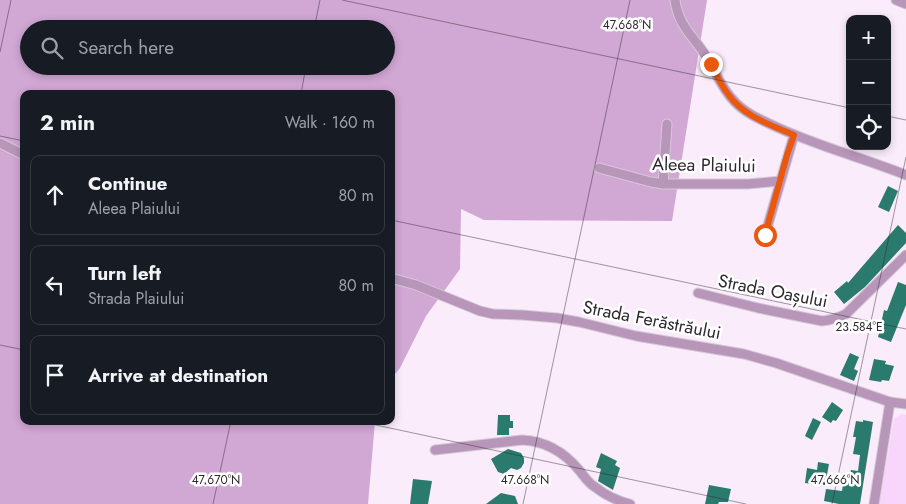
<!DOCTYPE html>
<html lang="en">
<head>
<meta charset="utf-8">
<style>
	:root { --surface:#171b24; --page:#242831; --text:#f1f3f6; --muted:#9ea1a6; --line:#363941 }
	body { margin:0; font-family:Jost,sans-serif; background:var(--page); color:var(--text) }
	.controls { position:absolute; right:15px; top:15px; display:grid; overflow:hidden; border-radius:10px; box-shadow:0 2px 8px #0003 }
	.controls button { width:45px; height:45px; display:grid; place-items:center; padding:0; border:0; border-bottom:1px solid var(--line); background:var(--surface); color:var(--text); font:25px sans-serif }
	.stop { position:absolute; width:15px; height:15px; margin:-11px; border:4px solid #ea580c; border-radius:50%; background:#fff }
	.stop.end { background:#ea580c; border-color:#fff; box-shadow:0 1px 5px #0008 }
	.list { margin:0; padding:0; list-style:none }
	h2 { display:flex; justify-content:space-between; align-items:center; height:65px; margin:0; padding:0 20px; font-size:21px }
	h2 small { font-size:16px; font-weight:400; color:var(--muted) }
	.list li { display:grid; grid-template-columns:32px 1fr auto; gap:15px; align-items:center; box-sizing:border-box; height:80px; margin:0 10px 10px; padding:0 10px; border:1px solid var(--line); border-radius:10px }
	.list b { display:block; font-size:19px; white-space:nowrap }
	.list p { margin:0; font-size:16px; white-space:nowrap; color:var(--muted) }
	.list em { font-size:16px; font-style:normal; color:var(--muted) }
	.icon { flex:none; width:28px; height:28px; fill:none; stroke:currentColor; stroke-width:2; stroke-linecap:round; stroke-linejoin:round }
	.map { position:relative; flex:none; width:906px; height:504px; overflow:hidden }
	.search { position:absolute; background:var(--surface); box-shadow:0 2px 8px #0003; left:20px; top:20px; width:375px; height:55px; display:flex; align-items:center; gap:12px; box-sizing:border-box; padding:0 18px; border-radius:28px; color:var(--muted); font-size:19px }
	.panel { position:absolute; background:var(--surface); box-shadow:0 2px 8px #0003; left:20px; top:90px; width:375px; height:335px; border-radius:10px }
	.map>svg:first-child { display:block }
	.green { fill:#f8d5fb }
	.forest { fill:#d1a7d4; fill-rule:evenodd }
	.building { fill:#2b7a6e }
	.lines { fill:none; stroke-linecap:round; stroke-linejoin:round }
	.minor-casing { stroke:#d5c9d6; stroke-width:11 }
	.minor { stroke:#b796ba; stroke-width:9 }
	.route { stroke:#ea580c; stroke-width:6 }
	.ticks { fill:none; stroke:#2d282e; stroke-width:1; stroke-opacity:0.45 }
	.labels { text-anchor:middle; stroke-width:5; stroke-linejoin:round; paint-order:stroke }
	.street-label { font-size:18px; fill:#2d282e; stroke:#fff }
	.ticks-label { font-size:12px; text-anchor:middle; fill:#2d282e; stroke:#fff; stroke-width:5; stroke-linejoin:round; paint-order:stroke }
</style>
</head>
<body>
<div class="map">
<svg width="906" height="504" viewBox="0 0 906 504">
	<rect width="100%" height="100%" fill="#faecfb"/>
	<path class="green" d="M902 414 906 415V504H879L894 419Z"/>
	<path class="forest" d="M0 0H707L672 221 484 220 461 209 460 269 426 316 400 368 391 379V94H24V421H375L368 504H0ZM29 29H386V66H29Z"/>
	<g class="building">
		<path d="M888 186 898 191 889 212 878 207Z"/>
		<path d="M898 225 906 233V243L865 287 844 304 834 292 847 281 848 283Z"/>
		<path d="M898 282 906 285V305L891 342 878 337 884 310 887 311Z"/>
		<path d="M850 353 859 357 854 369 858 371 854 381 840 375Z"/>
		<path d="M874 359 886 361 885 364 894 366 889 381 882 380 881 382 869 380Z"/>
		<path d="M832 402 843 410 836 421 833 420 831 423 822 417Z"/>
		<path d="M498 415H510V421H513V428H509V435H497Z"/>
		<path d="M813 418 821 422 812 440 805 436Z"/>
		<path d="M863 420 873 422 860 504H839L824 501 826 489 842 491 843 484 848 485 851 470 858 471 860 455 853 454 856 437H853L856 421 863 422Z"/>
		<path d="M508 449 521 453 524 458V463L521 468 517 470 511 468 504 474 498 472 491 459Z"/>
		<path d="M601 453 617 461 615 465 620 468 613 490 598 481 601 469 596 467Z"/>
		<path d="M818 462 829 464 825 486 805 483 807 468 817 470Z"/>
		<path d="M413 479 432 481 428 504H410Z"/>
		<path d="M709 485 731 489 728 502H719L718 504H705Z"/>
		<path d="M501 493 515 496 518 504H486Z"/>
	</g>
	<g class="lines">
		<defs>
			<g id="minor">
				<path d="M675 0C678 24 691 34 704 53 714 68 721 88 734 101 744 112 757 118 770 124 813 145 861 157 906 175"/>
				<path d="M896 0 906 4"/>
				<path d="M0 143 24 155"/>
				<path d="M599 168 651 182 663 184H748L780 181"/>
				<path d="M663 184 667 124"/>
				<path d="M765 235 794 135"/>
				<path d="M391 278 416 285 480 311 493 314 522 315 557 318 579 322 636 336 744 354 776 363 890 402 906 404"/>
				<path d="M698 293 758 308 822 321C831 320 838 318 846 314L906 255"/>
				<path d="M435 450 522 440C545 441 564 452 579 470 584 476 588 483 595 487 605 495 618 501 630 504"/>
				<path d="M874 504 890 402"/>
			</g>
		</defs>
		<use href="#minor" class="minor-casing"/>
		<use href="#minor" class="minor"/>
	</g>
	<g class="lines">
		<path class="route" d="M711 64C716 74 721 85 728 94 743 116 771 125 794 135L787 155 765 235"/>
	</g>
	<path class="ticks" d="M342 0 850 108M314 29 320 0M0 52 11 0M301 94 306 66M887 116 906 120M0 136 24 141M391 220 906 329M0 345 24 350M357 421 746 504M213 504 231 421M523 504 630 0M832 504 906 157"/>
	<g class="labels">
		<g class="street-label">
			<text transform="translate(704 165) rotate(1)" y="6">Aleea Plaiului</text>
			<text transform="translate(773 291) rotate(11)" y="6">Strada Oașului</text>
			<text transform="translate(652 320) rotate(11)" y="6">Strada Ferăstrăului</text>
		</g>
	</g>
	<g class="ticks-label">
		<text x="627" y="29">47.668°N</text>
		<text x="859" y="331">23.584°E</text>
		<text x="216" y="484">47.670°N</text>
		<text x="525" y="484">47.668°N</text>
		<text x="835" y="484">47.666°N</text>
	</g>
</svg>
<div class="controls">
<button>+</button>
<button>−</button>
<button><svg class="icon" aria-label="locate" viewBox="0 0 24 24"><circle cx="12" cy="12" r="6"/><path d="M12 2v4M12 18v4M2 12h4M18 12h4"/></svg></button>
</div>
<div class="stop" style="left:765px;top:235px"></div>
<div class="stop end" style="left:711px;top:64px"></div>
<div class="search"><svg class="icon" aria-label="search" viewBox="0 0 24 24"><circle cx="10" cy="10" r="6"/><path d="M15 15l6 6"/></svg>Search here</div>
<section class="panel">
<h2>2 min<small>Walk · 160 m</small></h2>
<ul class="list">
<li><svg class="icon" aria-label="ahead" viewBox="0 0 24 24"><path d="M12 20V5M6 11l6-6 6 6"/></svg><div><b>Continue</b><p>Aleea Plaiului</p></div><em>80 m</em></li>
<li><svg class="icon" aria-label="left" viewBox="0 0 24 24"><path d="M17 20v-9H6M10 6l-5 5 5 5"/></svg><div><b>Turn left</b><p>Strada Plaiului</p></div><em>80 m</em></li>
<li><svg class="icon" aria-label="arrive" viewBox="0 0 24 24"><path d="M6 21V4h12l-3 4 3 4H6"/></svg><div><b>Arrive at destination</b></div></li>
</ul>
</section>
</div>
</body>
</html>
